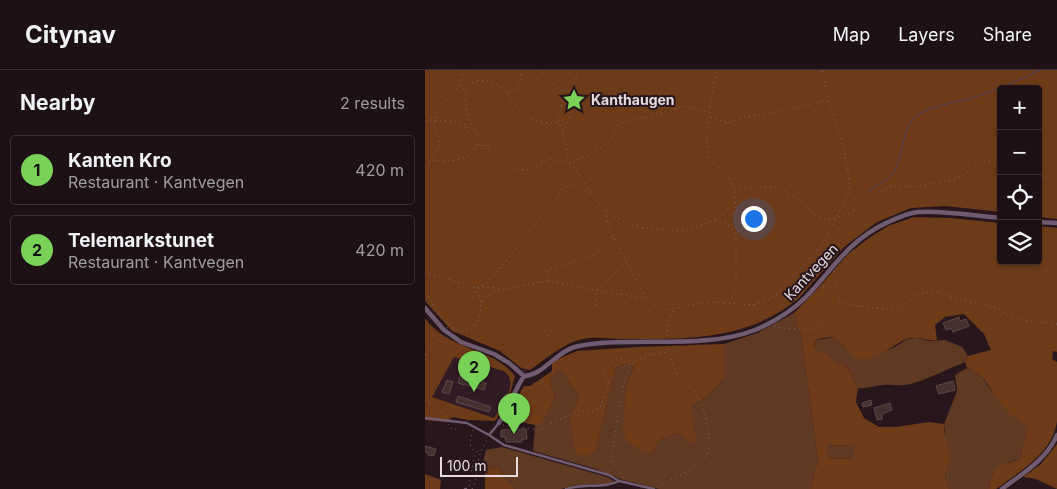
<!DOCTYPE html>
<html lang="en">
<head>
<meta charset="utf-8">
<style>
	:root { --surface:#1d1116; --page:#2a1f23; --text:#f1f3f6; --muted:#a09da1; --line:#3b3135; --accent:#79d158 }
	body { margin:0; font-family:Inter,sans-serif; background:var(--page); color:var(--text) }
	.controls { position:absolute; right:15px; top:15px; display:grid; overflow:hidden; border-radius:5px; box-shadow:0 1px 4px #0004 }
	.controls button { width:45px; height:45px; display:grid; place-items:center; padding:0; border:0; border-bottom:1px solid var(--line); background:var(--surface); color:var(--text); font:25px sans-serif }
	.scale { position:absolute; left:15px; bottom:12px; width:78px; box-sizing:border-box; padding-left:5px; border:2px solid #e7dbe0; border-top:0; font-size:14px; line-height:18px; white-space:nowrap; color:#e7dbe0; -webkit-text-stroke:4px #27171d; paint-order:stroke }
	.you { position:absolute; left:328px; top:148px; width:18px; height:18px; margin:-12px; border:4px solid #fff; border-radius:50%; background:#1a73e8; box-shadow:0 0 0 8px #1a73e833 }
	.badge { display:grid; place-items:center; width:32px; height:32px; border-radius:50%; background:var(--accent); color:#111; font-size:16px; font-weight:700 }
	.pin { position:absolute; translate:-50% -41px; filter:drop-shadow(0 1px 2px #0008) }
	.pin::after { content:''; position:absolute; top:26px; width:18px; height:15px; background:inherit; clip-path:polygon(0 0,100% 0,50% 100%) }
	.list { margin:0; padding:0; list-style:none }
	h2 { display:flex; justify-content:space-between; align-items:center; height:65px; margin:0; padding:0 20px; font-size:21px }
	h2 small { font-size:16px; font-weight:400; color:var(--muted) }
	.list li { display:grid; grid-template-columns:32px 1fr auto; gap:15px; align-items:center; box-sizing:border-box; height:70px; margin:0 10px 10px; padding:0 10px; border:1px solid var(--line); border-radius:5px }
	.list b { display:block; font-size:19px; white-space:nowrap }
	.list p { margin:0; font-size:16px; white-space:nowrap; color:var(--muted) }
	.list em { font-size:16px; font-style:normal; color:var(--muted) }
	.icon { flex:none; width:28px; height:28px; fill:none; stroke:currentColor; stroke-width:2; stroke-linecap:round; stroke-linejoin:round }
	.map { position:relative; flex:none; width:632px; height:419px; overflow:hidden }
	header { display:flex; align-items:center; gap:30px; box-sizing:border-box; height:70px; padding:0 25px; background:var(--surface); border-bottom:1px solid var(--line) }
	header strong { font-size:24px }
	nav { display:flex; gap:28px; margin-inline-start:auto; font-size:18px }
	main { display:flex }
	aside { flex:1; background:var(--surface) }
	.map>svg:first-child { display:block }
	.built { fill:#321b25 }
	.green { fill:#5f3922 }
	.forest { fill:#6e3b19; fill-rule:evenodd }
	.lines { fill:none; stroke-linecap:round; stroke-linejoin:round }
	.stream { stroke:#514261; stroke-width:1 }
	.building { fill:#44312f; stroke:#5d4847 }
	.path { stroke:#77696f; stroke-width:1; stroke-dasharray:1 4; stroke-linecap:butt }
	.lane { stroke:#6f5c70; stroke-width:2.5 }
	.street { stroke:#6f5c70; stroke-width:4.5 }
	.labels { text-anchor:middle; stroke-width:4; stroke-linejoin:round; paint-order:stroke }
	.poi-label { font-size:14px; font-weight:bold; fill:#e7dbe0; stroke:#27171d; text-anchor:start }
	.street-label { font-size:14px; fill:#e7dbe0; stroke:#27171d }
</style>
</head>
<body>
<header>
<strong>Citynav</strong>
<nav><a>Map</a><a>Layers</a><a>Share</a></nav>
</header>
<main>
<aside>
<h2>Nearby<small>2 results</small></h2>
<ul class="list">
<li><span class="badge">1</span><div><b>Kanten Kro</b><p>Restaurant · Kantvegen</p></div><em>420 m</em></li>
<li><span class="badge">2</span><div><b>Telemarkstunet</b><p>Restaurant · Kantvegen</p></div><em>420 m</em></li>
</ul>
</aside>
<div class="map">
<svg width="632" height="419" viewBox="0 0 632 419">
	<rect width="100%" height="100%" fill="#27171d"/>
	<path class="built" d="M28 287 79 301 84 305 86 312 84 323 81 324 80 331 69 348 7 327Z"/>
	<g class="green">
		<path d="M369 243 376 266 393 390 385 419H234L198 410 171 399 108 381 110 355 115 354 130 328 125 310 132 300 140 305 154 327 145 347 171 380 191 298 200 294 209 296 201 317 228 381 235 370 252 363 265 373 266 337 286 323 299 308V274L332 263Z"/>
		<path d="M411 267 416 269 418 275 440 289 470 277 482 269 491 268 504 271 520 270 537 277 543 286 540 292C525 298 495 313 480 315 474 316 465 314 457 315 449 316 441 319 433 318L423 298 405 289 401 283 390 279 389 276 391 270Z"/>
		<path d="M542 298 550 301 558 309 566 320 598 351 602 358 595 389 584 392 568 401 564 419H525L521 412 520 400 522 392 519 354 532 321 530 305Z"/>
		<path d="M402 375 430 376 429 389 402 388Z"/>
		<path d="M77 377 182 407 189 411 187 414 151 415 136 419H90L72 397 65 398 60 402C57 395 59 387 61 380Z"/>
	</g>
	<g class="forest">
		<path d="M0 0H632V149L613 147V19H576V142L520 136 486 138 452 152 419 177 374 228C322 271 263 269 200 269 186 269 171 266 158 269 138 273 121 289 105 300L96 298 75 281 27 261 0 231Z"/>
		<path d="M489 147 525 148 576 153V191H613V156L632 158V282L628 281 627 289 632 292C632 311 632 332 632 351 628 383 595 401 571 419H564L568 401 573 396 595 389 602 358C596 349 591 350 584 343 569 329 563 305 542 298L540 292 543 286 566 280 559 264 539 244 520 247 510 255 512 270C502 272 491 265 481 269 470 274 448 292 436 289 412 283 425 259 391 270L389 275 390 279 401 283 406 289 423 298 433 318 431 332 439 348 454 357H471L504 352 519 354C518 363 522 372 524 381 526 396 514 402 525 419H385L393 390 376 266 369 243 395 216 422 185 444 168 463 156ZM402 375 429 376V389L402 388Z"/>
		<path d="M0 248C23 281 68 277 90 306L83 331 71 350 69 351 43 350 28 347 21 352 0 350ZM29 287 79 301C87 308 86 313 84 323L81 324 80 331 69 348 7 327Z"/>
		<path d="M299 274V308L286 323 266 337 271 371 265 373 252 363 235 370 228 381 219 382 202 371 198 360 201 317 209 296 200 294 191 298 171 380 160 387 151 383 145 347 154 327 140 305 132 300 125 310 130 328 115 355H110L80 349 99 316H105L127 301V294L131 290 152 281 213 277Z"/>
		<path d="M632 374V419L611 409 598 407 616 394Z"/>
		<path d="M72 397 90 419H60V402L65 398Z"/>
		<path d="M0 404 16 410 15 419H0Z"/>
	</g>
	<g class="lines">
		<path class="stream" d="M443 122C451 114 463 111 469 101 479 85 476 60 490 47 504 35 541 31 559 24 578 17 597 9 615 0"/>
	</g>
	<g class="building">
		<path d="M534 247 535 251 541 249 544 256 528 262 526 258 521 260 518 253Z"/>
		<path d="M35 305 61 313 59 320 39 314V315L33 313Z"/>
		<path d="M22 310 28 312 24 324 17 322Z"/>
		<path d="M528 311 530 320 514 324 511 316Z"/>
		<path d="M33 326 66 337 64 342 31 332Z"/>
		<path d="M446 330 447 335 438 337 437 333Z"/>
		<path d="M465 333 467 340 457 344V349L452 350 449 338Z"/>
		<path d="M101 359 102 369H97V372H81L80 367H76V360Z"/>
		<path d="M0 376 11 379 9 385 8 386 3 385V383L0 382Z"/>
	</g>
	<g class="lines">
		<g class="path">
			<path d="M34 16 41 21"/>
			<path d="M82 22 91 19 95 13 98 0"/>
			<path d="M286 47 302 53 320 47 353 42 403 30"/>
			<path d="M5 50C16 52 29 49 40 55 61 67 76 107 105 99 112 97 118 91 126 89L146 94C159 85 177 81 186 69 189 64 191 59 193 54L198 52 243 42 258 36 285 43"/>
			<path d="M0 51 5 50 11 45"/>
			<path d="M138 62 145 45 146 26 153 0"/>
			<path d="M52 63C45 52 38 36 41 23 45 2 71 11 81 22 87 27 89 36 95 41 106 51 119 55 134 52"/>
			<path d="M53 75 64 76"/>
			<path d="M8 90C22 92 46 91 52 75L40 56"/>
			<path d="M0 97C30 66 2 67 12 44 16 32 28 26 34 15 36 11 37 5 39 0"/>
			<path d="M613 105 632 111"/>
			<path d="M310 120 333 117H353L375 130 387 143 403 150 426 143 459 119 470 116 489 117 528 110 538 106 556 92 576 90"/>
			<path d="M310 132 311 163"/>
			<path d="M180 141 183 156 221 229"/>
			<path d="M290 149 300 142 310 131C309 116 305 107 294 98 290 94 285 91 283 86 278 71 288 17 292 0"/>
			<path d="M409 201 414 232"/>
			<path d="M0 202 49 217 76 218"/>
			<path d="M125 211 122 200 170 184 179 178 188 166"/>
			<path d="M0 222C8 233 15 250 27 257 54 274 64 230 49 217"/>
			<path d="M299 233 328 235 341 231 353 223 397 175 421 129 424 121V106L415 63 402 27 398 0"/>
			<path d="M171 235 172 220 201 192"/>
			<path d="M328 235 341 249"/>
			<path d="M55 236 62 226 71 221 121 211 216 228 241 240 274 233 299 232 306 228 311 219V167L306 158 300 152 291 150 260 161 218 158 206 155 187 145 174 134 142 87 140 69 133 49 137 31 136 20 115 0"/>
			<path d="M349 256C355 258 363 258 369 259 396 261 401 253 414 233L458 239H471L480 235 488 226 508 221 533 229 572 238 584 246 595 250 632 254"/>
			<path d="M22 258 55 217 63 212 82 190 138 119C147 112 156 117 165 123"/>
			<path d="M242 266V258L248 241"/>
			<path d="M0 285 17 265"/>
			<path d="M0 290 2 285"/>
			<path d="M195 298 209 293"/>
			<path d="M99 301 124 272 125 269 120 260"/>
			<path d="M0 330 21 346"/>
			<path d="M23 354 26 359H31"/>
			<path d="M78 355 114 360 153 340 163 343 175 338 184 314 179 302 188 290 201 287 209 293"/>
			<path d="M48 360C46 369 42 376 51 382L57 380 62 369"/>
			<path d="M199 408 189 394 187 388C190 369 196 303 209 292 218 285 233 284 243 282"/>
			<path d="M44 416 50 383"/>
			<path d="M233 417C246 409 278 396 283 382 286 374 283 363 282 355 280 342 276 330 268 320 265 317 262 315 259 312 250 303 245 290 243 277"/>
			<path d="M47 419C54 407 51 393 56 381"/>
		</g>
		<g class="lane">
			<path d="M0 348 42 353 64 365 74 353"/>
			<path d="M64 365 79 375 184 405 194 411 229 419"/>
			<path d="M40 419H41"/>
			<path d="M141 419C159 413 178 419 194 411"/>
		</g>
		<g class="street">
			<path d="M613 152 632 153"/>
			<path d="M0 238 19 260 36 272 69 284 84 293 99 306C118 306 133 279 154 276 209 266 279 280 330 260 349 252 367 241 381 227 409 198 422 172 461 153 470 149 482 143 493 142 518 140 550 146 576 148"/>
			<path d="M74 353C84 338 89 321 99 306"/>
			<path d="M577 419C597 404 622 389 632 365"/>
		</g>
	</g>
	<defs>
		<symbol id="sight-bare" viewBox="-9 -9 18 18"><path d="M0-6L1.8-2.2L6-1.7L2.9 1.2L3.7 5.4L0 3.3L-3.7 5.4L-2.9 1.2L-6-1.7L-1.8-2.2Z" fill="#79d158" stroke="#27171d" stroke-width="2.5" paint-order="stroke"/></symbol>
	</defs>
	<g fill-rule="evenodd">
		<use href="#sight-bare" x="133" y="14" width="32" height="32"/>
	</g>
	<g class="labels">
		<g class="poi-label">
			<text x="166" y="35">Kanthaugen</text>
		</g>
		<g class="street-label">
			<text transform="translate(386 202) rotate(-47)" y="5">Kantvegen</text>
		</g>
	</g>
</svg>
<div class="controls">
<button>+</button>
<button>−</button>
<button><svg class="icon" aria-label="locate" viewBox="0 0 24 24"><circle cx="12" cy="12" r="6"/><path d="M12 2v4M12 18v4M2 12h4M18 12h4"/></svg></button>
<button><svg class="icon" aria-label="layers" viewBox="0 0 24 24"><path d="M12 4l9 5-9 5-9-5zM3 14l9 5 9-5"/></svg></button>
</div>
<div class="scale">100 m</div>
<div class="you"></div>
<div class="pin badge" style="left:89px;top:364px">1</div>
<div class="pin badge" style="left:49px;top:322px">2</div>
</div>
</main>
</body>
</html>
